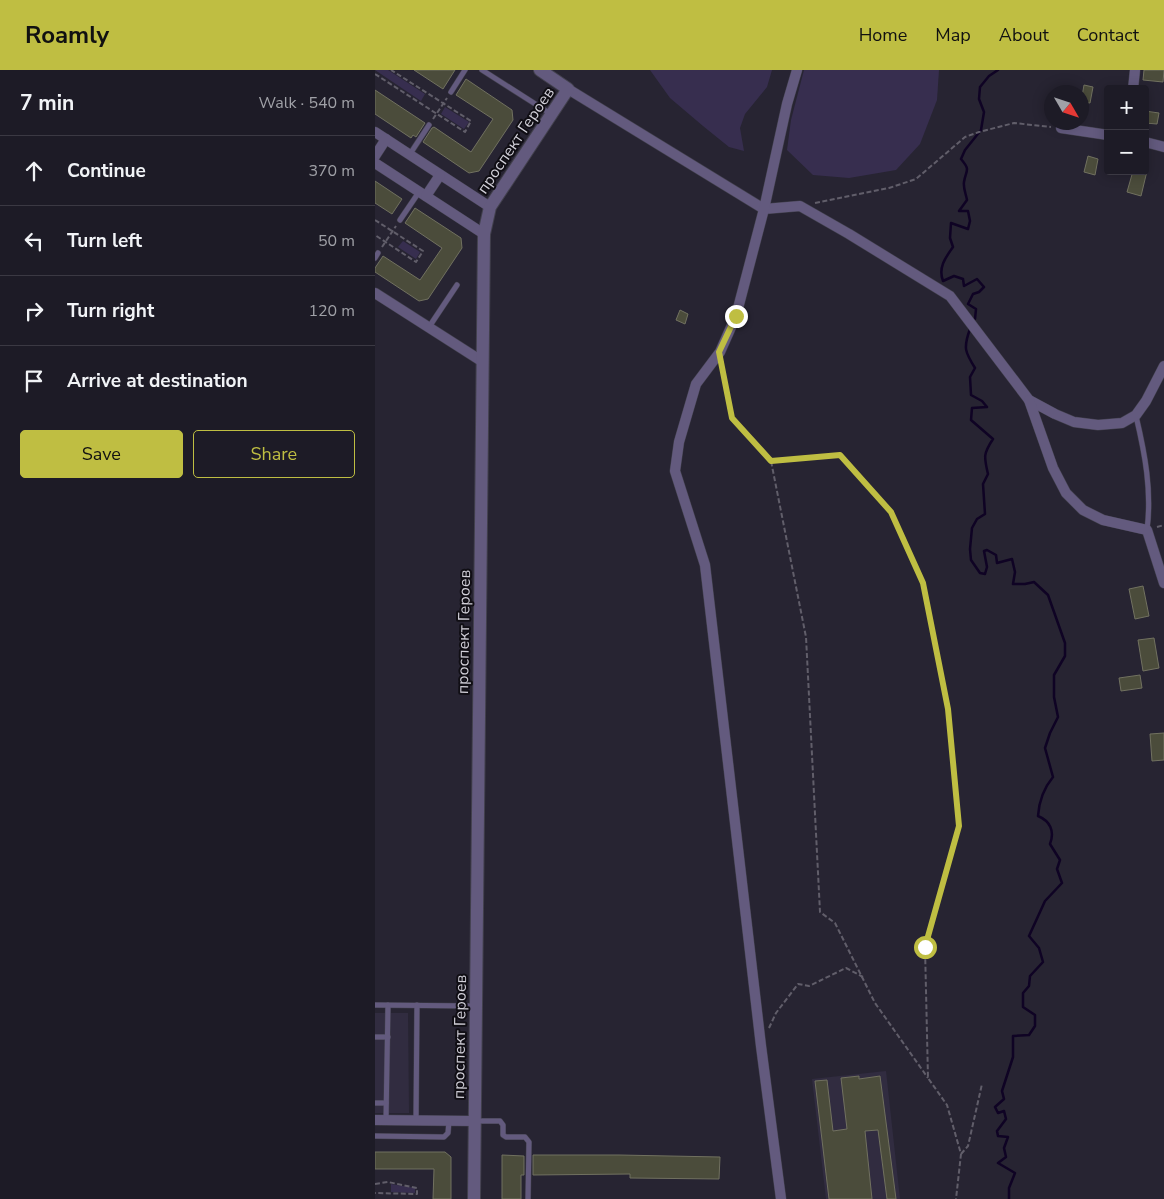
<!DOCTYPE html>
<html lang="en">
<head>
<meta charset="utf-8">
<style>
	:root { --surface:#1d1b26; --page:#2a2832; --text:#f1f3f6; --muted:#a0a1a7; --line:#3b3943; --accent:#bfbe42 }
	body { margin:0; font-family:"Nunito Sans",sans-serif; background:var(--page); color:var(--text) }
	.controls { position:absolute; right:15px; top:15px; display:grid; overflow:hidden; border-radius:5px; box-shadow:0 2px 12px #0003 }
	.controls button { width:45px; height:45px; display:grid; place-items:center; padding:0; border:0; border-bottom:1px solid var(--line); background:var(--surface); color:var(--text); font:25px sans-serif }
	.compass { position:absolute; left:669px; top:15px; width:45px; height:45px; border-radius:50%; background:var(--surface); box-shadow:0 2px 12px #0003; rotate:129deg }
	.stop { position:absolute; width:15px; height:15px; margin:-11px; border:4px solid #bfbe42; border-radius:50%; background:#fff }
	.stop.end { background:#bfbe42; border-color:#fff; box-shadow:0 1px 5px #0008 }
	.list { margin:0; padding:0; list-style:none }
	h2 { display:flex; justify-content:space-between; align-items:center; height:65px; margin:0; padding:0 20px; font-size:21px }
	h2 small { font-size:16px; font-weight:400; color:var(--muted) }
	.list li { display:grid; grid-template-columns:32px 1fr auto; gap:15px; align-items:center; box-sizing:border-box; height:70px; padding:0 20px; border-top:1px solid var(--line) }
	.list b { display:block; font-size:19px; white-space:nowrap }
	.list em { font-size:16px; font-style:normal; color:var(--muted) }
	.actions { display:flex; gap:10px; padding:15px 20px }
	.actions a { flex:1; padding:11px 0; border:1px solid var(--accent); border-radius:5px; text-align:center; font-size:18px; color:var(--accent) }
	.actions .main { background:var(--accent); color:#111 }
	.icon { flex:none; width:28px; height:28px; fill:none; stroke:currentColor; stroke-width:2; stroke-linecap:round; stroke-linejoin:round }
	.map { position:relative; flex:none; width:789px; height:1129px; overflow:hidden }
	header { display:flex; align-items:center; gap:30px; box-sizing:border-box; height:70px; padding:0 25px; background:var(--accent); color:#111 }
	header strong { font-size:24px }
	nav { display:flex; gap:28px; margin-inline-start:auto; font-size:18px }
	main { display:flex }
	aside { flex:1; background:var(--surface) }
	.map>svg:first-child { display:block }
	.built { fill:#312c40 }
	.green { fill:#372e4f }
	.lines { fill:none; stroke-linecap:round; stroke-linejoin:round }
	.stream { stroke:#0f0324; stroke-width:2.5 }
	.building { fill:#4b4c3b; stroke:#717160 }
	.service-casing { stroke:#42404d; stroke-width:6 }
	.minor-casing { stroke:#42404d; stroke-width:11 }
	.tertiary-casing { stroke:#42404d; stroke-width:14 }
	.path { stroke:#615e6a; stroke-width:2; stroke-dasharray:5 2.5; stroke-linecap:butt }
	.service { stroke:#635a7e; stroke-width:5 }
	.minor { stroke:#635a7e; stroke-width:10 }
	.tertiary { stroke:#635a7e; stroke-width:12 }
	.route { stroke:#bfbe42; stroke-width:6 }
	.labels { text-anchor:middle; stroke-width:4; stroke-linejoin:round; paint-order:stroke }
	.street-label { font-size:16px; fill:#d2d0d9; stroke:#100e14 }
</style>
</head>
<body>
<header>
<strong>Roamly</strong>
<nav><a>Home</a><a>Map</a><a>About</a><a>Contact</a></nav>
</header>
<main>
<aside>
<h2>7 min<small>Walk · 540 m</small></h2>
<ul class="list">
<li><svg class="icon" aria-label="ahead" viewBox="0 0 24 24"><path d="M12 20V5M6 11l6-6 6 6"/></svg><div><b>Continue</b></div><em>370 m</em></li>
<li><svg class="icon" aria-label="left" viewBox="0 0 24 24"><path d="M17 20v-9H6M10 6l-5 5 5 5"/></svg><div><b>Turn left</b></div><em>50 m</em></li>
<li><svg class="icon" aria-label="right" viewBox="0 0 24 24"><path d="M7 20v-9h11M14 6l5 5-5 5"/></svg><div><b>Turn right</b></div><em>120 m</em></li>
<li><svg class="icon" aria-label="arrive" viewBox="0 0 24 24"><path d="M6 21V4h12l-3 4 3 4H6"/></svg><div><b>Arrive at destination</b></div></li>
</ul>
<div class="actions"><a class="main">Save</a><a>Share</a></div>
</aside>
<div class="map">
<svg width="789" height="1129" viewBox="0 0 789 1129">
	<rect width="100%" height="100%" fill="#272432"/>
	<g class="built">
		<path d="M0 943H33L34 1043H0Z"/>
		<path d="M511 1001 525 1129H451L437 1009Z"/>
	</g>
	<g class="green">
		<path d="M0 0H13L50 24 46 31Z"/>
		<path d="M275 0H397L392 17 370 44 365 58 369 81 354 77 328 56 295 28Z"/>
		<path d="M429 0H564L562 30 545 74 521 100 474 108 438 105 412 80 416 50Z"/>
		<path d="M70 37 94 52 89 59 66 44Z"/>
		<path d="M28 171 45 182 41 189 23 177Z"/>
		<path d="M16 1114 40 1118V1123L16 1122Z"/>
	</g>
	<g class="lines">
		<g class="stream">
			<path d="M600 249 601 239 593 234 598 224 604 222 609 217 602 209 589 216 588 209 579 206 568 211C563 198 570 188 578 177L575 168 576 153 593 159 595 151 593 141H584L592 130C591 124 588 118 589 112 591 99 596 101 586 89L590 80 606 60 609 42 604 29 605 17 614 6 623 0"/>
			<path d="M595 259C588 278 590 282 600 298L595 307 596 325 607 331 612 337 597 338 596 350 618 369C608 384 609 387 613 404L608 414 610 444 602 449 597 458 595 479 596 490 605 503 610 504 612 497 609 481 612 480 621 485 622 493 637 489 640 502 638 514H650L659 512 673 525 690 573V586L679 605V627L683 647 675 663 670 678 678 707C668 719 664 731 663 746 675 751 680 761 675 774L685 790 682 799 687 813 670 831 654 866 664 878 668 892 655 906 654 916 648 923V937L660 945V956L654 965 638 966V987L627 1021 629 1029 620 1037 623 1043 629 1041 631 1049 622 1061 623 1066 633 1067 629 1078 631 1087 623 1093 640 1103 634 1118V1129"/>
		</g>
	</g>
	<g class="building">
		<path d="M39 0H80L68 19Z"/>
		<path d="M769 0H789L788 12 768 10Z"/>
		<path d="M91 9 137 40 138 50 104 101 94 103 48 72 57 58 59 57 96 82 118 49 81 25Z"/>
		<path d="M709 15 718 17 715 33 706 32Z"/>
		<path d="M0 20 50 53 41 67 38 65 36 68 0 44Z"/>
		<path d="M770 41 784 43 782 54 770 53Z"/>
		<path d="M713 86 723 89 720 105 709 102Z"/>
		<path d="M758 101H772L766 126 752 122Z"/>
		<path d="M0 111 27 129 17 144 0 133Z"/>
		<path d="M40 138 86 168 87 178 53 229 44 231 0 202V198L8 186 45 210 67 178 30 153Z"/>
		<path d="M305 240 313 244 310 254 301 250Z"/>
		<path d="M768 516 774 546 760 549 754 519Z"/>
		<path d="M779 568 784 598 768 601 763 570Z"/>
		<path d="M765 605 767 618 746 621 744 608Z"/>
		<path d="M789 663V690L777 691 775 664Z"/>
		<path d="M484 1006V1009L505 1006 521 1129H512L503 1060 490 1061 497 1129H454L440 1011 452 1010 458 1061 472 1059 466 1008Z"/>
		<path d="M0 1082H70L76 1087V1129H58L59 1099H0Z"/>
		<path d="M127 1085 149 1086V1105H146V1129H127Z"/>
		<path d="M158 1085H244L345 1087 344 1109 255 1108V1104L158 1105Z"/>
	</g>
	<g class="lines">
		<defs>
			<g id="service">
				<path d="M107 0 176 44"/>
				<path d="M76 22 90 0"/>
				<path d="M35 84 54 55"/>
				<path d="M25 150 44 122"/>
				<path d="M0 188 3 183"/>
				<path d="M54 257 82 215"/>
				<path d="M761 346C770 384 777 421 772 460"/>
				<path d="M0 935 99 936"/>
				<path d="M0 967H13"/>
				<path d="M0 1033H11"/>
				<path d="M11 1050 13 935"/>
				<path d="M41 1051 42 935"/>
				<path d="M101 1051H125L128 1055V1065L131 1067H150L154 1072 153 1129"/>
				<path d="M0 1066 69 1067 73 1063 74 1051"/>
			</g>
			<g id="minor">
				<path d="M193 19 389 139 425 136 474 164 575 226 654 330 680 344 699 352 723 355 747 353 761 345 771 331 789 296"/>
				<path d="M758 19 760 0"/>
				<path d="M686 58 733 65"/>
				<path d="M0 62 115 137"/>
				<path d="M770 72 789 77"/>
				<path d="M0 86 11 69"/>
				<path d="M0 93 109 164"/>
				<path d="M51 126 65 105"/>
				<path d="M0 223 108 292"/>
				<path d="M654 330 678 398 691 423 708 440 728 450 772 460 789 513"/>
				<path d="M0 1050 99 1051"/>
				<path d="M406 1129 386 976 330 495 300 401 304 372 321 314 345 282 361 246 389 139 412 34 422 0"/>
			</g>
			<path id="tertiary" d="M99 1129 109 164 115 137 193 19 165 0"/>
		</defs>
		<use href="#service" class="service-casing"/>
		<use href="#minor" class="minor-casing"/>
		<use href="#tertiary" class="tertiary-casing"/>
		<g class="path">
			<path d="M0 4 90 62 96 51 16 0"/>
			<path d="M58 49 72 28"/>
			<path d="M440 133 514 118 541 109 590 67 604 62 639 53 676 57"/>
			<path d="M0 150 48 181 41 192 0 165"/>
			<path d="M7 177 21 156"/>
			<path d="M347 295 357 348 396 391 431 567 445 842 460 853 500 933 553 1008"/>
			<path d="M396 391 465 385 516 442 548 513 573 639 584 756 550 877 553 1008 572 1035 586 1084 581 1129"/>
			<path d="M782 457 789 455"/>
			<path d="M394 958 401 943 423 914 434 916 471 898 488 907"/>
			<path d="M586 1084 593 1076 607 1014"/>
			<path d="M0 1114 13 1112 42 1118V1124L0 1123"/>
		</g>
		<use href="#service" class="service"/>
		<use href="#minor" class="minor"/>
		<use href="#tertiary" class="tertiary"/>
	</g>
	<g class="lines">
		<path class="route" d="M361 246 344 282 357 348 396 391 465 385 516 442 548 513 573 639 584 756 550 877"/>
	</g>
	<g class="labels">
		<g class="street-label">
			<text transform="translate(140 70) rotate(-56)" y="6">проспект Героев</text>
			<text transform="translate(88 562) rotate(-89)" y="6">проспект Героев</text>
			<text transform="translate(84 967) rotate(-89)" y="6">проспект Героев</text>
		</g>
	</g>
</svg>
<div class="controls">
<button>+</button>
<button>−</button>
</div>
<svg class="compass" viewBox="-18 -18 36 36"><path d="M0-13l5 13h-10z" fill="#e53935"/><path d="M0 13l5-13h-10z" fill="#a0a1a7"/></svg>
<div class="stop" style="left:550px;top:877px"></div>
<div class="stop end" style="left:361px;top:246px"></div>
</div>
</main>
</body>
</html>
